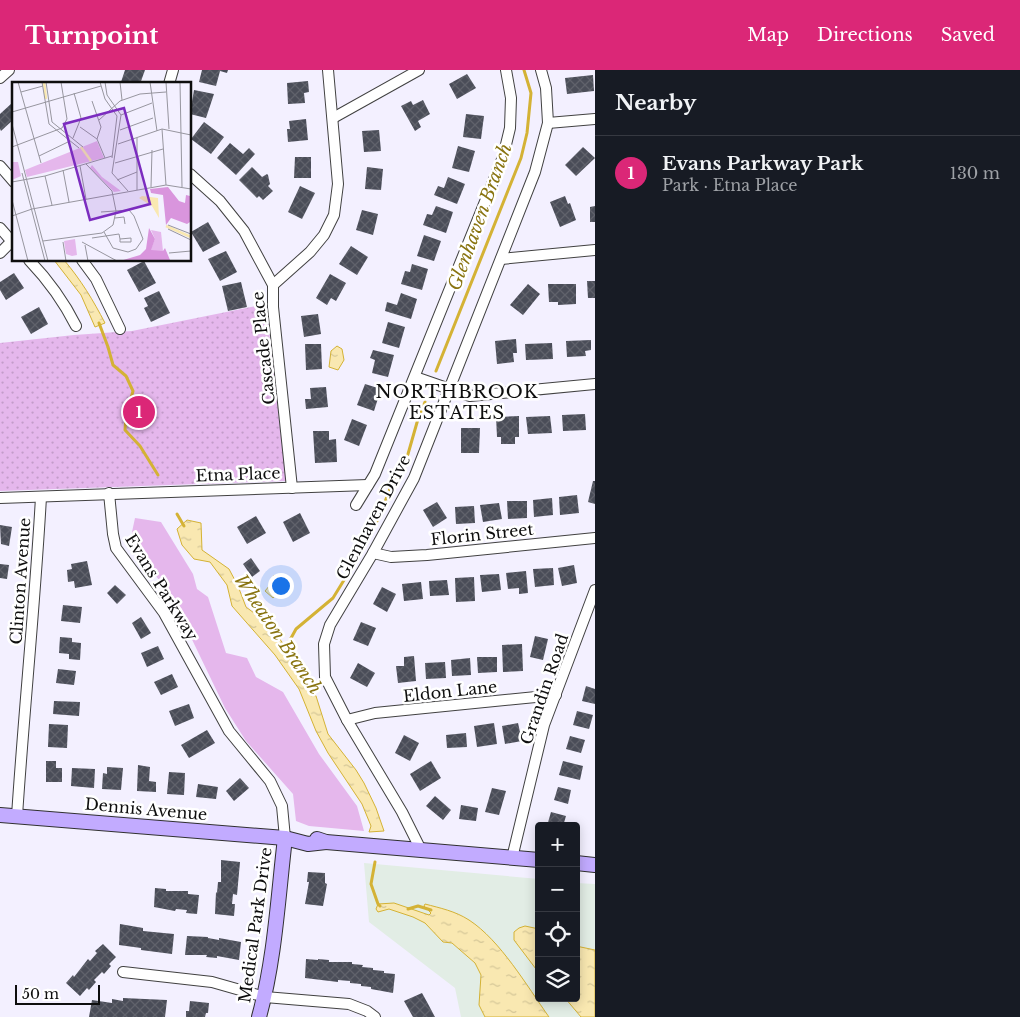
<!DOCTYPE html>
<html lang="en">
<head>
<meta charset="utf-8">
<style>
	:root { --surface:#171b24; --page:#242831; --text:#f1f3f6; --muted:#9ea1a6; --line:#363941; --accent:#db2777 }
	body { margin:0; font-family:"Libre Baskerville",serif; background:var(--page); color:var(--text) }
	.controls { position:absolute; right:15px; bottom:15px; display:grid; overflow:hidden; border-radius:5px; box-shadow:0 2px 12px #0003 }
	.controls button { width:45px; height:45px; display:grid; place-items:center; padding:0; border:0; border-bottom:1px solid var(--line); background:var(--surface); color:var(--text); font:25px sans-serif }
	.scale { position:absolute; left:15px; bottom:12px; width:85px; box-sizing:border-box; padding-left:5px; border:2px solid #0e0e0e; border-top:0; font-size:14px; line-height:18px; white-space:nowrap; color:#0e0e0e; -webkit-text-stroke:4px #fff; paint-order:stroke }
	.you { position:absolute; left:280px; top:515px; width:18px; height:18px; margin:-12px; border:4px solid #fff; border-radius:50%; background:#1a73e8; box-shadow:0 0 0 8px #1a73e833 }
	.badge { display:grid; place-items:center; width:32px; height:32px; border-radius:50%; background:var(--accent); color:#fff; font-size:16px; font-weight:700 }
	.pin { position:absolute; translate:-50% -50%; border:2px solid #fff; box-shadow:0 1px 5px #0006 }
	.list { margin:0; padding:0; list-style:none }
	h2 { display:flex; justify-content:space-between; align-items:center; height:65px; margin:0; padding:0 20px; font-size:21px }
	h2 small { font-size:16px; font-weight:400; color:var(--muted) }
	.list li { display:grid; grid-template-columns:32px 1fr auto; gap:15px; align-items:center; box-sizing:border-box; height:75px; padding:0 20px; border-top:1px solid var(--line) }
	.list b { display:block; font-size:19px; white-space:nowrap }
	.list p { margin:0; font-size:16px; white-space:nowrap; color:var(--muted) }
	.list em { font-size:16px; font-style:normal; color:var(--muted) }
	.icon { flex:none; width:28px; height:28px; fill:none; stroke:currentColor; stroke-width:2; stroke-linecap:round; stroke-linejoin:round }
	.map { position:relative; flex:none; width:595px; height:947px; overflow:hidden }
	header { display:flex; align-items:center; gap:30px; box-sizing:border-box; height:70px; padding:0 25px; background:var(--accent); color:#fff }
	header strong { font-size:24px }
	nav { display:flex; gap:28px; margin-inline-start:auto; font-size:18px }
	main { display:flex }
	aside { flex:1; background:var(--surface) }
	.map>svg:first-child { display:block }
	.industrial { fill:#e2ede5 }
	.grass { fill:#e5b7ec }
	.park { fill:url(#park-dots) }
	.water { fill:url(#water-ripples); stroke:#d4b235 }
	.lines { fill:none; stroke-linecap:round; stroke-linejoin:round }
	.stream { stroke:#d4b235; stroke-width:3 }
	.building { fill:url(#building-cross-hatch) }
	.street-casing { stroke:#414141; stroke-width:12 }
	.secondary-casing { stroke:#303030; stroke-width:16 }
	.street { stroke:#fff; stroke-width:10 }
	.secondary { stroke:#c2abff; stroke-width:14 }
	.labels { text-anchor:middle; stroke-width:5; stroke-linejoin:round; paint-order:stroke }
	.street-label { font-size:16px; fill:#0e0e0e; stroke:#fff }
	.water-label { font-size:18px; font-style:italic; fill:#897411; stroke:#fff }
	.neighbourhood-label { font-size:18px; letter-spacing:1px; fill:#0e0e0e; stroke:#fff }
	.inset-river { fill:none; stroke:#f9e8b1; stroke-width:2.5 }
	.inset-road { fill:none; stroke:#97969f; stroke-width:1 }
	.view { fill:#7b2cbf; fill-opacity:0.15; stroke:#7b2cbf; stroke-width:2.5 }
	.inset-edge { fill:none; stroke:#0e0e0e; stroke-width:2.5 }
</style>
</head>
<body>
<header>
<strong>Turnpoint</strong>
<nav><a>Map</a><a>Directions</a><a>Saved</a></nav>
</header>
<main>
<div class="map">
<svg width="595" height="947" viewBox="0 0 595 947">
	<defs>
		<pattern id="park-dots" width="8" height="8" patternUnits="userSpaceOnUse" patternTransform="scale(1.25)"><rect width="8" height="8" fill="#e5b7ec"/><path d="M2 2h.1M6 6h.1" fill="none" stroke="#c39cc9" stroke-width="1.8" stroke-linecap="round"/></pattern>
		<pattern id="water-ripples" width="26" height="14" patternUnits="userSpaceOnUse" patternTransform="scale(1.25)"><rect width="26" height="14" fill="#f9e8b1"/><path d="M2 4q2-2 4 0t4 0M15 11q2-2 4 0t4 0" fill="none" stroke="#d4c697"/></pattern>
		<pattern id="building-cross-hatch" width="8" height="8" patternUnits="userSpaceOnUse" patternTransform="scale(1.25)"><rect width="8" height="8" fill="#4a4d58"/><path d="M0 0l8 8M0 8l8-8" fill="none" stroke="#60626b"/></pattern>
	</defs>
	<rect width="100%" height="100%" fill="#f3f0ff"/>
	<path class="industrial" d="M364 793 539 809V928H576V813L595 814V947H461L455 918 369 852Z"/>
	<path class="grass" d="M135 448 161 452 193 504 197 519 208 527 226 583 247 588 256 607 283 622 319 684 357 736 364 761 309 756 296 751 293 724 246 671 225 638 171 526 132 474V462Z"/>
	<path class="park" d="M266 234 286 411 0 421V273L74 265 132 261Z"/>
	<g class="water">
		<path d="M54 190H64C81 210 93 230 105 253L95 257 81 225Z"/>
		<path d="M337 276 342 279 344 290 338 300 329 297 331 281Z"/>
		<path d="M187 450 201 453 202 480 229 499 238 516 246 537 266 552 282 572 291 592 316 626 328 664 356 700 364 713 376 738 384 761 369 762 371 756 362 734 328 683 316 661 299 619 275 585 232 536 227 515 210 492 194 489 182 475 177 459Z"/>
		<path d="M281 504 288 510 285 517 273 528 265 521 275 509 273 506Z"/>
		<path d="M394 833 429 845 431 843 424 836 425 834C440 838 455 841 469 850 500 870 527 916 549 947H485L479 935 481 905 475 893 452 873 443 872 425 853 413 847 389 839 378 842 376 839 378 834Z"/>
		<path d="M525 856 539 859V903L514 870V862L519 858Z"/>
		<path d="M576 876 595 880V947H581L565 928H576Z"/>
	</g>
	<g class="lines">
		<g class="stream">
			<path d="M99 253 108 277 113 295 126 306 133 321 126 346 125 360 140 376 158 405"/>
			<path d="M436 301 521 88 527 63 531 23 524 0"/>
			<path d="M177 444 184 456"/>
			<path d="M284 581 296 559 333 528 352 497 358 482 368 468 380 445 394 408 408 384 418 349 425 332"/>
			<path d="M375 792 371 814 378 834 380 836"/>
			<path d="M408 839 418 836 431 840"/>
		</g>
	</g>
	<g class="building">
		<path d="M125 0H145L140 14H126L121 12Z"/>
		<path d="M202 0H228L227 3 220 1 216 16 199 12Z"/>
		<path d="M467 4 476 18 457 29 449 14Z"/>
		<path d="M593 5 594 21 567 24 565 8Z"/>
		<path d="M308 11 309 22 304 23 305 33 288 34 287 13Z"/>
		<path d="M194 20 214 24 206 48 190 44Z"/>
		<path d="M423 30 430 44 418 51 421 57 415 61 401 36 411 31 413 35Z"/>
		<path d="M12 33 14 35V49L1 61 0 59V44Z"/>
		<path d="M466 44 484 46 481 69 463 67Z"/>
		<path d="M306 49 308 70 288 72 287 59H290L289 51Z"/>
		<path d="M204 52 224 67 211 84 191 69Z"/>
		<path d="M379 60 381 81 364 82 362 61Z"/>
		<path d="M230 73 243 84 249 78 255 84 236 105 217 88Z"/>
		<path d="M458 76 475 81 469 102 452 98Z"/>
		<path d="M583 77 595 88 576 106 565 95Z"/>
		<path d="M295 87H311V108H294Z"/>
		<path d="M252 97 262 107 267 104 268 105 270 114 268 116 273 121 263 130 259 126 257 128 239 110Z"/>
		<path d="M367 97 383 99 381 120 365 119Z"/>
		<path d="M448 107 465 114 457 134 434 125 438 116 444 118Z"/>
		<path d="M300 116 315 123 302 149 288 142Z"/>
		<path d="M565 126 568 134 570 133 576 150 560 157 550 132Z"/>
		<path d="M436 136 453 142 446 163 423 155 427 144 432 145Z"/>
		<path d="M595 136V152H590V137Z"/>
		<path d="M362 140 378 144 373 165 356 160Z"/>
		<path d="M208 152 220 173 203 182 191 162Z"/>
		<path d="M424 165 441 171 434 191 417 186Z"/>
		<path d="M351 176 368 187 357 205 339 194Z"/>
		<path d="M226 181 237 202 220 211 208 189Z"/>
		<path d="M144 191 156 213 139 222 127 200Z"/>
		<path d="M412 194 428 199 422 220 401 214 405 201 410 202Z"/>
		<path d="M14 203 24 218 6 230 0 220V212Z"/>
		<path d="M330 204 346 213 336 231 331 228 327 235 316 228Z"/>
		<path d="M587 211H595V228H588Z"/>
		<path d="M241 212 247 237 228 241 222 216Z"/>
		<path d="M528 214 540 224 523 245 510 235Z"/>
		<path d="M548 214H576V234L558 235V232H549Z"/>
		<path d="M159 221 170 243 151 252 144 238 148 236 144 228Z"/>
		<path d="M401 223 417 229 411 249 385 241 387 232 397 235Z"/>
		<path d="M39 237 48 254 31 264 21 247Z"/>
		<path d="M318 244 321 264 304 267 301 246Z"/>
		<path d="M388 252 405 257 399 278 382 273Z"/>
		<path d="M516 269 517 283H513L514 292 497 294 495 271Z"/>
		<path d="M591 270V280L585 281 586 286 567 287 566 271Z"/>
		<path d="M552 273 553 289 526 290 525 274Z"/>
		<path d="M305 274H321L322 299 306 300Z"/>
		<path d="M373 280 394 285 388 307 372 303 375 290 370 288Z"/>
		<path d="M365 314 381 319 374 341 357 335Z"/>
		<path d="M326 317 328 337 306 339 305 329H311L310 318Z"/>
		<path d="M585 344 586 360 563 361 562 345Z"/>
		<path d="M519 346V367H515V374H501V367H497L496 347Z"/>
		<path d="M550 346 552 363 528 364 526 347Z"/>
		<path d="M352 349 367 355 359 376 344 370Z"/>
		<path d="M461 358H480L479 383H461Z"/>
		<path d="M313 361H329V370L336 369 337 392 315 393Z"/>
		<path d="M593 411H595V434L588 432Z"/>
		<path d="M577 425 579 443 560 445 559 427Z"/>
		<path d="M552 428 553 445 534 447 533 430Z"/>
		<path d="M507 431H527V448L508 449Z"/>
		<path d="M437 432 447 448 433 457 423 440Z"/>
		<path d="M499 433 502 449 483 452 480 435Z"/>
		<path d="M474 436 475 453 456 454 455 437Z"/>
		<path d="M300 443 310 463 293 472 283 452Z"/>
		<path d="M256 446 266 463 247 474 237 457Z"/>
		<path d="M0 455 12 457 9 476 1 474Z"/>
		<path d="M251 488 260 501 252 507 243 494Z"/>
		<path d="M87 491 92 515 75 518 74 511 68 512 67 500 72 499 71 494Z"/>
		<path d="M0 494 9 495 7 509 0 508Z"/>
		<path d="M574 495 577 513 562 516 558 498Z"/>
		<path d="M553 498 554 515 535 517 533 499Z"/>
		<path d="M526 501 528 523 519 524V518L508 519 506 503Z"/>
		<path d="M499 504 501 520 482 522 480 505Z"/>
		<path d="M474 507 475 531 456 532 455 508Z"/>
		<path d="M447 510 449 525 430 526 429 511Z"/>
		<path d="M421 512 423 529 404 531 402 514Z"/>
		<path d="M115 515 126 525 117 534 107 523Z"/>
		<path d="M382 517 396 524 387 542 373 534Z"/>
		<path d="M63 535 82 537 80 553 61 551Z"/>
		<path d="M141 547 151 563 141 569 132 553Z"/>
		<path d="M361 552 376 558 368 576 353 570Z"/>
		<path d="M535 566 548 569 543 590 530 587Z"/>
		<path d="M60 567 72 568V572L81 573 80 590 69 589V584L59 583Z"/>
		<path d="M522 574 523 601 503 602 502 575Z"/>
		<path d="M158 576 164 589 147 597 141 583Z"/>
		<path d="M414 586 416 611 398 613 396 596H404V587Z"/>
		<path d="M477 587H497V602L478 603Z"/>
		<path d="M470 588 471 605 452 606 451 590Z"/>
		<path d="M445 592 446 608 426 609 425 593Z"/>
		<path d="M358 593 375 603 367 617 350 608Z"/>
		<path d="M58 599 76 601 74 615 56 613Z"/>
		<path d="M172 604 178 617 161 625 154 612Z"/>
		<path d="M586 616 595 619V634L582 631Z"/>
		<path d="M54 631 80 632 79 646 53 644Z"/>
		<path d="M189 634 194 648 175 656 169 641Z"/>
		<path d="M577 641 593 645 589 659 573 655Z"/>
		<path d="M494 653 497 674 477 677 474 656Z"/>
		<path d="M518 653 522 671 505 674 502 656Z"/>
		<path d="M49 654 68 655 67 678 48 677Z"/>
		<path d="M207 660 215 673 189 688 181 675Z"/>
		<path d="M466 663 467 677 447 678 446 665Z"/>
		<path d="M404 665 419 673 410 691 395 683Z"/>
		<path d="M570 666 585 670 581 683 566 679Z"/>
		<path d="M46 691H56V698H62V712H46Z"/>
		<path d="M431 691 441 708 420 721 410 704Z"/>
		<path d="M563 691 583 696 580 710 559 705Z"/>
		<path d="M138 695 150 697 149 711 156 712V722L137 721Z"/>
		<path d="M107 697 123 698 121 720 102 719 103 703 107 704Z"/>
		<path d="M72 698 95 699 94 718 71 716Z"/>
		<path d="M169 702 185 703 184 725 167 724Z"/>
		<path d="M240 708 249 718 234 731 226 721Z"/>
		<path d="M198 714 218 717 216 729 196 727Z"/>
		<path d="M558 717 571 720 568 734 554 730Z"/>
		<path d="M492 718 506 721 499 745 485 742Z"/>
		<path d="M435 726 451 740 443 750 426 736Z"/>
		<path d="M461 735 478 738 476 751 459 749Z"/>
		<path d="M551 742 566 746 563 756H547Z"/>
		<path d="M221 790 240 792 237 825 233 824 232 834H235L234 846 215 844 216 822 217 823 218 812H221Z"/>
		<path d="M308 802 325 803V813L327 814 323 836 305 834 309 812H307Z"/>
		<path d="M155 818 166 819V821H188V824L199 825 197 844 186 843 187 840 176 839 175 841 154 837Z"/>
		<path d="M120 854 143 858V861L174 864 172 884 141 880V878L119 875Z"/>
		<path d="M187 866 208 867V868L219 870V868L241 872 239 890 217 886V888L206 887 207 885H185Z"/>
		<path d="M103 874 116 887 109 894 111 896 104 904 102 902 94 910 96 912 89 920 87 918 80 926 66 913 73 905 74 907 88 889 90 891 97 883 95 881Z"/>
		<path d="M306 889 318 890V889L329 890V892H352V894L363 895 362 897 373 898V900L384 901V903L395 904 393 923 371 919V917L361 916V914L350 913V911L338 910V912L305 908Z"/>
		<path d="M422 923 427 932 435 947H413L404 931Z"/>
		<path d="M123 928 167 930 165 947H89L92 930 112 933V929L123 931Z"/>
		<path d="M190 931 209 933 208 943H206L205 947H186V941H189Z"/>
	</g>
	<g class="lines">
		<defs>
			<g id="street">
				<path d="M0 8 9 0"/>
				<path d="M169 14 173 0"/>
				<path d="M333 48 419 0"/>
				<path d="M548 53 595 49"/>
				<path d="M0 96 14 112"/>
				<path d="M190 104 220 131 244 161 273 215V237L292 418"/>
				<path d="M0 158 14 174"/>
				<path d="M0 183 12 171"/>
				<path d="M501 189 595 180"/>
				<path d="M29 190C49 211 63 230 76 256"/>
				<path d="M82 190 96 209 120 259"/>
				<path d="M273 215 310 182 324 165 334 145 338 114 328 0"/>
				<path d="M415 307 470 326 595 314"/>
				<path d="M109 423 113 464 116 478 164 543 229 661 270 711 282 736 285 768"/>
				<path d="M0 428 368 415"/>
				<path d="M356 435 375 404 503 87 510 58 511 28 506 0"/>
				<path d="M373 483 391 487 427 485 595 468"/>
				<path d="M347 650 375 643 556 625"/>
				<path d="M17 746C24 640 35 534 41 427"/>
				<path d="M421 780 402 742 347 650 325 607 324 574 330 555 373 483 414 408 535 102 548 53 546 18 541 0"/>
				<path d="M512 788 544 655 595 520"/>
				<path d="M123 902 212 912 265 927 349 934 367 941 375 947"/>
			</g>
			<g id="secondary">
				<path d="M0 745 285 768 308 774 326 772"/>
				<path d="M317 769 326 772 539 790"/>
				<path d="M576 793 595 795"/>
				<path d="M259 947C275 889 278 827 285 768"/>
			</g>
		</defs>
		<use href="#street" class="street-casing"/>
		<use href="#secondary" class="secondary-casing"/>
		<use href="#street" class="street"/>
		<use href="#secondary" class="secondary"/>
	</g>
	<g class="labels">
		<g class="street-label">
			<text transform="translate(263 278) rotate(-96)" y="6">Cascade Place</text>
			<text transform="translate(238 404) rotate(-2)" y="6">Etna Place</text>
			<text transform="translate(373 447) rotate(-62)" y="6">Glenhaven Drive</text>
			<text transform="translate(482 464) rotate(-6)" y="6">Florin Street</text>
			<text transform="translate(20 511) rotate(-86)" y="6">Clinton Avenue</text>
			<text transform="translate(162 517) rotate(58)" y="6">Evans Parkway</text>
			<text transform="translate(544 619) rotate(-71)" y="6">Grandin Road</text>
			<text transform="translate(450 621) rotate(-6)" y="6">Eldon Lane</text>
			<text transform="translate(146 739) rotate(5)" y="6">Dennis Avenue</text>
			<text transform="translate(255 855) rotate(-82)" y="6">Medical Park Drive</text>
		</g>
		<g class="water-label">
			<text transform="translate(480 147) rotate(-70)" y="6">Glenhaven Branch</text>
			<text transform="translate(278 564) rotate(56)" y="6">Wheaton Branch</text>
		</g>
		<g class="neighbourhood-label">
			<text x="457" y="328">NORTHBROOK<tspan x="457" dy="21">ESTATES</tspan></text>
		</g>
	</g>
	<g transform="translate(12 12)">
		<rect width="179" height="179" fill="#f3f0ff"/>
		<path d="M80 83 90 95 109 109 102 110 78 86ZM139 148 149 150 151 169H138L143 157Z" fill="#e5b7ec"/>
		<path d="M156 105 167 119 173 121 174 113 178 114V140L175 142 159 136 154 143 151 113 139 111 138 107ZM137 146 143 157 139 168 151 169 153 166 158 178 108 179 128 173 134 167Z" fill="#d995dd"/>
		<path d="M85 59 92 76 15 95 13 88ZM0 80H6L9 94 0 98ZM63 157 65 173 60 174 54 172 52 159Z" fill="#e5b7ec"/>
		<path d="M130 114 146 116 147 136 140 124 127 116Z" fill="#f9e8b1"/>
		<path class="inset-river" d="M32 0 34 17M69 65 79 79M154 144 179 155"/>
		<path class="inset-road" d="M6 0 29 81M30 0 37 42 67 66M34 0 40 40 71 65M88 0 93 17 105 34 100 76M93 0 95 13 109 33 100 91 116 109M108 0 110 18M138 0 145 49M154 0 157 47M168 0 170 105M9 10 31 4M80 19 89 45 85 57M0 30 89 4M109 33 140 21M87 38 108 19 128 12 154 10M0 42 36 179M68 45 85 57 93 76M150 47 154 103M108 48 141 36M61 56 69 36 62 11M106 62 150 47 179 53M0 65 50 46 55 37 49 0M27 74 58 59M103 81 151 67M68 84 74 117M51 88 57 120M10 91 33 179M33 94 40 123M105 98 125 90M0 100 33 94 100 74M139 105 140 68M125 108V56M0 118 16 179M89 130 117 128 122 134 131 157 124 167 116 170 101 166 92 150M0 134 20 127 154 103 179 107M103 136 112 135 113 142M156 143 179 152M156 147 179 158M80 156 107 152 108 157V160H119V156L108 157M31 159 90 151 101 143 104 129 100 109 74 82M51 160 54 179M70 160 105 179M73 163 76 179M157 171 179 169"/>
		<path class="view" d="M112 26 138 122 78 138 52 42Z"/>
		<rect width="179" height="179" class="inset-edge"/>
	</g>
</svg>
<div class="controls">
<button>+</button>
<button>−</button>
<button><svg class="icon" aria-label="locate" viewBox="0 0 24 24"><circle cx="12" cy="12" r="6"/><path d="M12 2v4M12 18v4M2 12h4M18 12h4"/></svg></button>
<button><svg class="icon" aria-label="layers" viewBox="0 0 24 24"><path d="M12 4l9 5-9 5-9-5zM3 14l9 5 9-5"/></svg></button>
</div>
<div class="scale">50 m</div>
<div class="you"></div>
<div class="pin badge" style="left:139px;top:342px">1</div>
</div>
<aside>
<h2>Nearby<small></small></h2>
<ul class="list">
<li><span class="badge">1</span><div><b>Evans Parkway Park</b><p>Park · Etna Place</p></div><em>130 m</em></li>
</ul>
</aside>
</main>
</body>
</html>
